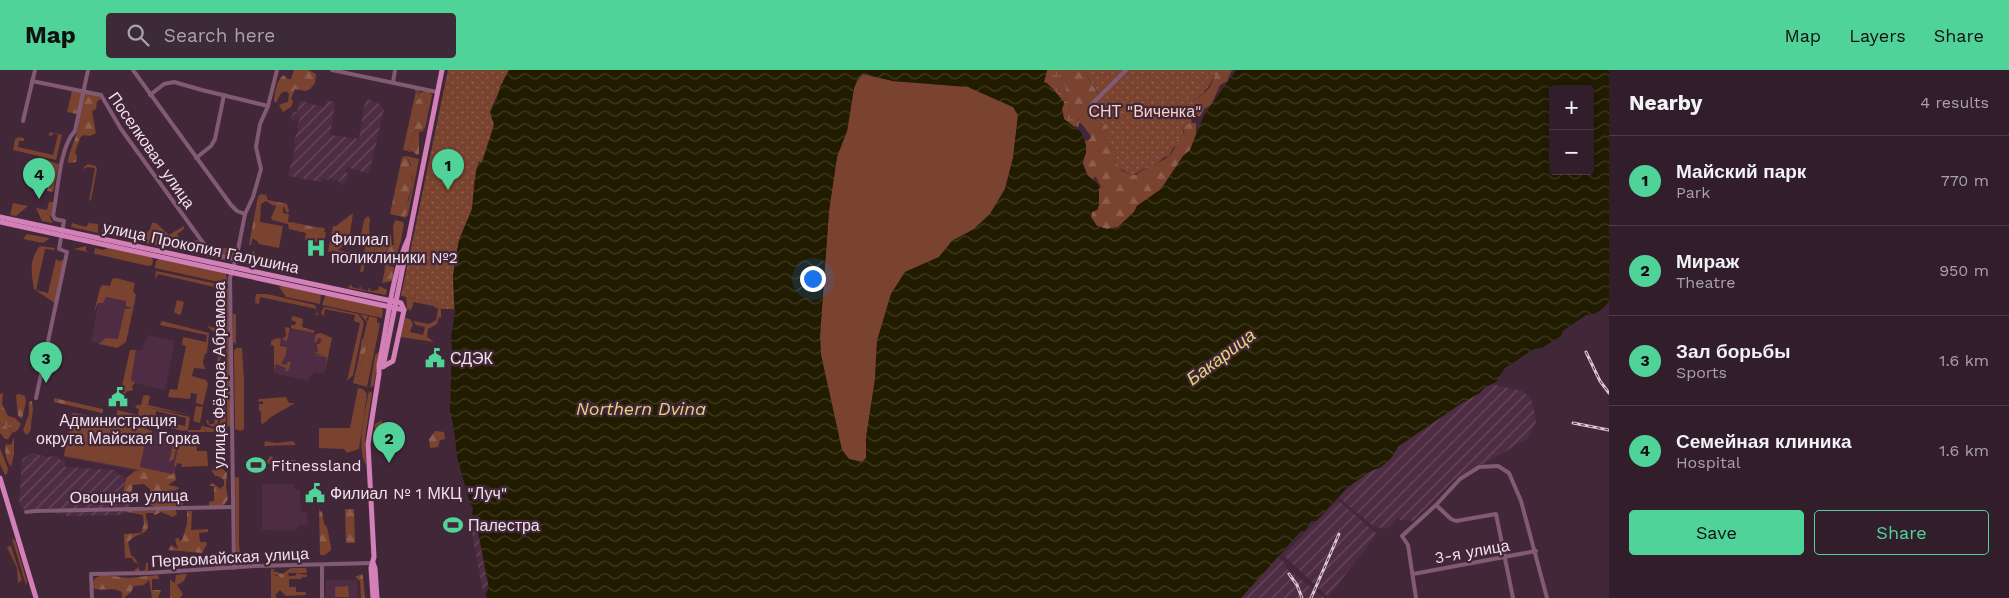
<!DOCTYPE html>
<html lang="en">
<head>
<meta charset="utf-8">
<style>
	:root { --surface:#321d2b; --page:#3d2a37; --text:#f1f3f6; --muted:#a8a2a9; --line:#4d3b47; --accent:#50d398 }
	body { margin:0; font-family:"Work Sans",sans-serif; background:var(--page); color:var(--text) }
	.controls { position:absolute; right:15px; top:15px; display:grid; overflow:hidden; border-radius:5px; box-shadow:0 2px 8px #0003 }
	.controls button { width:45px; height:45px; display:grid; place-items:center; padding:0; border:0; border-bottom:1px solid var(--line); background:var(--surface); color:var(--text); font:25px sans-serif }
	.you { position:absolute; left:812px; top:208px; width:18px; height:18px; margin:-12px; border:4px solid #fff; border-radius:50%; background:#1a73e8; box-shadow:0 0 0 8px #1a73e833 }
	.badge { display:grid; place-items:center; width:32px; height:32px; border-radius:50%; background:var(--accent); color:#111; font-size:16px; font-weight:700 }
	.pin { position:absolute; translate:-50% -41px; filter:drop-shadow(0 1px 2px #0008) }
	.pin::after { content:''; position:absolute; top:26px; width:18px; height:15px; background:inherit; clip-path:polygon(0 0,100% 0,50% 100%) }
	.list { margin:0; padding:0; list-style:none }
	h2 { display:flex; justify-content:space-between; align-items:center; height:65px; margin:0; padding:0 20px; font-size:21px }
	h2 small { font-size:16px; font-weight:400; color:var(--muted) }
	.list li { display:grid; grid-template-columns:32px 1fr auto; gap:15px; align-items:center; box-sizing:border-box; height:90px; padding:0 20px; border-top:1px solid var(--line) }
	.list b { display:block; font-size:19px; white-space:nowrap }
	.list p { margin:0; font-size:16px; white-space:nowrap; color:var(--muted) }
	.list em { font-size:16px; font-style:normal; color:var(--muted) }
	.actions { display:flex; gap:10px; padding:15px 20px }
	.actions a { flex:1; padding:11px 0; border:1px solid var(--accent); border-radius:5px; text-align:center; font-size:18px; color:var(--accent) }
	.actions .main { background:var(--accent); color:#111 }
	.icon { flex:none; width:28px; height:28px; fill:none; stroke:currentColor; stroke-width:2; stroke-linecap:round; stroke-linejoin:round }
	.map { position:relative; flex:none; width:1609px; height:528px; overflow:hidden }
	header { display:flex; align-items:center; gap:30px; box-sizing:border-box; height:70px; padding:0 25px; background:var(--accent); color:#111 }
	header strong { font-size:24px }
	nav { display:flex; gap:28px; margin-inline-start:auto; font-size:18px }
	.search { width:350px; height:45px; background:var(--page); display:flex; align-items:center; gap:12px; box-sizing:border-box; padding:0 18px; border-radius:5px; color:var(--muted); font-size:19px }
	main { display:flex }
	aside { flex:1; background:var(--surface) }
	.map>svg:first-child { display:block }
	.built { fill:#4e2c43 }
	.industrial { fill:url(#industrial-furrows) }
	.grass { fill:#7a432f; fill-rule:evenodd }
	.forest { fill:url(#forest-firs) }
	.wetland { fill:url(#wetland-marsh) }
	.park { fill:url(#park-dots) }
	.water { fill:url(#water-waves); fill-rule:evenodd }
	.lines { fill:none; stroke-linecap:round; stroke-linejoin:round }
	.minor { stroke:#835a74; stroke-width:4 }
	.major { stroke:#d280b7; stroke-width:5 }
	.rail-casing { stroke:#dac7d3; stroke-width:3 }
	.rail { stroke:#422739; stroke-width:1; stroke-dasharray:4; stroke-linecap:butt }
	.labels { text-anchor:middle; stroke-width:4.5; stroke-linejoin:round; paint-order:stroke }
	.park-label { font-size:16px; fill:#f8d2c5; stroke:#422739 }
	.street-label { font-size:16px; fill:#f2e0eb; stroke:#422739 }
	.poi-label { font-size:16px; fill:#f2e0eb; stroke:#422739; text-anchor:start }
	.water-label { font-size:18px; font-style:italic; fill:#e4d579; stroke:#422739 }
</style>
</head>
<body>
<header>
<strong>Map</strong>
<div class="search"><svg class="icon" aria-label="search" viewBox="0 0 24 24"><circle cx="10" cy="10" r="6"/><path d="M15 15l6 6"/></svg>Search here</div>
<nav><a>Map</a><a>Layers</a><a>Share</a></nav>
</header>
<main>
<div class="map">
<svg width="1609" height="528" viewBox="0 0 1609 528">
	<defs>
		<pattern id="industrial-furrows" width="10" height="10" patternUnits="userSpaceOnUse" patternTransform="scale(1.25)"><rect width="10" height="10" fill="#4e2c43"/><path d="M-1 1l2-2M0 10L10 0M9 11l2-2" fill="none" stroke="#684a5e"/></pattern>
		<pattern id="forest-firs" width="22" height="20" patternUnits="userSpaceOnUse" patternTransform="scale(1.25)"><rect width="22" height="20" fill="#7a432f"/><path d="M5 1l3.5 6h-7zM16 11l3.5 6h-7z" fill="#8d5e4d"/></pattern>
		<pattern id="wetland-marsh" width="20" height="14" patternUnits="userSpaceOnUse" patternTransform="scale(1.25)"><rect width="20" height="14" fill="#7a432f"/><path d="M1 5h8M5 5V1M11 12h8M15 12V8" fill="none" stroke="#8d5e4d"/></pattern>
		<pattern id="park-dots" width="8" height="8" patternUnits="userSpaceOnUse" patternTransform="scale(1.25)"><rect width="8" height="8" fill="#7a432f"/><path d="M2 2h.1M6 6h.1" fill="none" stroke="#8d5e4d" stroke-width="1.8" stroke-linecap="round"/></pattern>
		<pattern id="water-waves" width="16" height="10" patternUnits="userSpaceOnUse" patternTransform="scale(1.25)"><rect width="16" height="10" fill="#211b00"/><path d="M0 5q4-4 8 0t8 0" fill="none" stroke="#423c25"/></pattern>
	</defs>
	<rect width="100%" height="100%" fill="#422739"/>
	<g class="built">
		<path d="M101 218 136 231 126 272 117 278 91 272Z"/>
		<path d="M291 258 332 268 324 304 315 302 309 307 308 311 274 303 282 270 287 271Z"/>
		<path d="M147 265 175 271 165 320 135 313 131 310 136 280 142 281Z"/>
		<path d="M72 342 105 348V351L146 360 185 366 173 408 63 387Z"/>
		<path d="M262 414H294L295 419 300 420 301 441 307 442 308 455H299L298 459 291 461 262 460Z"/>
		<path d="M326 510H357L358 528H325Z"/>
	</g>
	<g class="industrial">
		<path d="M368 29 378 33 384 39 369 104 347 97 346 103 349 104 343 116 338 110 333 111V109L329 108 328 110 322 108 321 112 288 106 296 74 293 73 299 58H297L300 48 297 47 296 51 290 49 294 42H297L300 31 324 37 326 30 335 32 330 65 359 69 364 36Z"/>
		<path d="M1491 314 1523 321 1532 331 1536 352 1528 368 1484 394 1477 395 1454 410 1413 451 1400 450 1398 448 1388 459 1374 457 1339 428 1347 418 1369 402 1381 397 1391 388 1399 376Z"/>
		<path d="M33 383 47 387 56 386 61 390H65V397L114 400 118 405 125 406 124 425 129 431 130 442 121 445 66 446V444H57V438L35 439 26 441 19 434 22 389Z"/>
		<path d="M1338 430 1377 464 1328 527 1283 485Z"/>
		<path d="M476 456 488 515 483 522 471 457Z"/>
		<path d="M1278 487 1283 491 1287 499 1325 528H1238Z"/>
	</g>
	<g class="grass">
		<path d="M863 4 893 11 968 17 1013 37 1018 45 1013 88 1005 119 990 144 974 159 952 171 939 187 905 202 891 224 877 271 875 309 866 368V388L862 392 849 389 842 380 821 285 820 266 829 141 837 86 847 61 854 18 860 6Z"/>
		<path d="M416 21 420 27 414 34 415 53 410 74 413 72 416 59 418 61 414 79 410 76 408 81 403 80Z"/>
		<path d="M425 21H429L432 25 425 58 422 62 420 61 424 57C422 50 425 46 427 39 428 33 424 28 425 21Z"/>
		<path d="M51 62 62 65 56 90 13 80 15 69 19 67 24 68V71H19L18 77 53 85 58 65 53 63 52 66 48 65Z"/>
		<path d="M407 86 419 89 408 145 405 148 403 147C405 144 412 118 413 114 413 108 410 107 413 101Z"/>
		<path d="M88 94 96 96 97 99 91 130 89 131 95 98 88 97 83 99 84 97Z"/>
		<path d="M261 129H265L261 134 260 152 283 156 279 178 259 174 257 171 252 168Z"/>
		<path d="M49 132H54L50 147 53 153 42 151 36 138 47 140Z"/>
		<path d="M13 133 28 136 16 146 10 145Z"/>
		<path d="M277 134H283V143L289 144 288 152 325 158 324 162H326L324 174 305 170 306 163 289 159 288 154 272 150 271 148ZM290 152 295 153 299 157 305 155 320 157 324 164 322 165 317 162 290 157Z"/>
		<path d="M353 143 349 170 344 172 342 177 338 180 350 183 349 186 332 180 331 182 328 181 333 156H336Z"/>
		<path d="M368 146 370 149 369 157 370 166 377 167C381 163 386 164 391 165L392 175H387L385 186 383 187V179L379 177 377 179 376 177 380 171 377 170 373 171 375 178 373 182 375 185 378 183 377 191 386 193 384 204 385 194 366 190 363 202H360L366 172 360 170 364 150Z"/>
		<path d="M395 150 403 152 404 154 401 171 394 175 393 157Z"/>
		<path d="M72 153 86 157 89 153 98 154V163L71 157Z"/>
		<path d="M103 157H107L106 161 121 164 123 160 141 165 147 163 149 160 157 161 159 164 164 166 173 173 186 171 193 176 197 174 202 177 204 176 207 180 233 192 101 163Z"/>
		<path d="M27 164 49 168V169L43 173 23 169Z"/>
		<path d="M40 176 55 178 54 180 45 179 36 220 48 223 56 189 59 191 66 189 56 234 34 219C31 201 29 190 40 176Z"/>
		<path d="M86 176V181L94 184 95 178 103 180 108 178 151 187 153 190 152 195 148 196 74 179Z"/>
		<path d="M215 177 235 179 237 182 235 187 217 183 214 181Z"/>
		<path d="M253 181 252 187 250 190 251 194 271 195 279 199 292 196 289 193H294L293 198H294V204L245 194Z"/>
		<path d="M161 188 226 204 228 214 155 198 156 191Z"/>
		<path d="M156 201 218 214 214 217 158 204 155 209Z"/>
		<path d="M116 208 135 213 133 221 136 225 126 272 117 278 99 274 106 268 118 269 125 239 133 238 126 236V231L106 227 103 233H98L94 243 100 218 102 215 110 216 112 209Z"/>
		<path d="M351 214 352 217 359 219 360 215 361 219 368 221 369 217 371 221 378 220 379 216 387 220 386 225 348 218Z"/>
		<path d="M282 216 321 224 320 234 286 227 279 217Z"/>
		<path d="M228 218 232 355 227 357V302H220L227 295 226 263 219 297 215 304 223 261 219 259 214 262 207 256 215 258 221 227 224 226 218 255 216 258 226 259V220Z"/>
		<path d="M256 224H267L315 235 318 245H316L317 239 260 227 259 234 255 233Z"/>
		<path d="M326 224 381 236 383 240 382 248 322 235Z"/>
		<path d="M406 227 435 232 441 240V248L439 247 437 254 428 259 427 267 434 272 401 267 405 248 410 249 413 254 410 262 423 265 425 257 416 255 413 251 429 254 436 250 438 239 433 236 414 232 411 240 407 239Z"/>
		<path d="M177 230 184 232 181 244 179 245 174 242Z"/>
		<path d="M325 237 358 244 364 252 353 305 347 311 360 253 354 251 355 245 325 239 324 245 327 247 321 244 322 240Z"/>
		<path d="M233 238V244H236V274L233 272Z"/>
		<path d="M360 244 368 246 366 250 368 251 369 246 377 248V252L380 254 367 317 353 313 367 252ZM362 271H366L368 276 363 287 359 306 356 307Z"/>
		<path d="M162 251 209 263 207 283 205 284 203 292 205 299 194 298 192 306 206 310 208 314 203 335 196 333 197 324 191 323 190 329 168 327 170 319 177 320 186 276 182 275 183 267 206 272 207 265 160 255Z"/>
		<path d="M285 257 290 258 287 271 281 269 280 276 287 277 285 287 281 294 286 295 288 292H291L288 301H285L286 298 276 294 274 301V276L271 275V271L277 268 282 269 286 266Z"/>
		<path d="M321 263 332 268 325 301 327 287 313 285H325L313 283 318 282 317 274H320L322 269 318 268 317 271 314 273 316 264Z"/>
		<path d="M237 278H242L244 310V359L240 361 235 359 234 280Z"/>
		<path d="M130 280H136L131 310 135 313 132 316 133 320 126 322 123 335 119 334 121 332 119 329Z"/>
		<path d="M380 281 374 315 370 318 375 285Z"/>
		<path d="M219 303 226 304V314L217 355 214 357 209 355 206 352 208 349 209 354H214L224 306 217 305Z"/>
		<path d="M358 318 363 319 367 324 359 379 347 383 344 379 319 378V358H350Z"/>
		<path d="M369 321 372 323 365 368 366 395C356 377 365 341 369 321Z"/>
		<path d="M225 323 226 357H219V356Z"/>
		<path d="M146 325 150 326 148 335 191 345 147 337 190 347 188 360H200L202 356 215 359H226V362H207L203 357 206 362H188V360L183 361 117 345V340L138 345 139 339 135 338 137 335H141L143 326ZM156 341 186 348 185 356 155 349Z"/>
		<path d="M286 327 289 333H295L271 347 263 354 261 353V342L259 340V334H263V331L258 332 259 329Z"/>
		<path d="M196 336 203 337 200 353 193 351Z"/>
		<path d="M73 343 105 349V351C120 354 138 354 152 361V364L147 363 140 397 172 404 175 399 173 408 140 402V400L64 386Z"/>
		<path d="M181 365 196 366 197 381H207L208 396 181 397 182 394 177 393 176 397 174 396Z"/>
		<path d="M166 369 174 370 177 374 174 389 169 392 173 373 163 371Z"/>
		<path d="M265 371 276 373 293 371 296 375 264 376Z"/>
		<path d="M0 378 8 399 7 404 5 405 0 394Z"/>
		<path d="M270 386 274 388 270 390H296V392L262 394 261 390H268Z"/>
		<path d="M239 407V474L240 484 243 485 236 484 235 408Z"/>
		<path d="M12 469 15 470 27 512 26 515Z"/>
		<path d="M11 476 22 510 18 513 17 498 7 477Z"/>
		<path d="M271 499H275L273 501 276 506 282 507 288 504 289 506H295L297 503 307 505V507H302L301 509H289V517H296V522H306V525L286 526 280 520 275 525 277 528H271Z"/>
		<path d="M348 516 349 527H335V517Z"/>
	</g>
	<g class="forest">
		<path d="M294 0H308L316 4 315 13 310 19 305 21 295 19 291 28 293 32 291 37 283 42 279 35 288 32 289 24 286 21 281 23 276 33 274 31C275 23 276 10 284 5L288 9H291Z"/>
		<path d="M1066 0H1084L1099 26 1088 44 1089 47 1105 53 1108 56 1107 73 1116 84 1121 100 1130 105H1136C1144 97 1160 94 1169 86 1173 83 1172 79 1177 76V69H1184L1185 65 1182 57 1188 53H1196V65L1190 80 1183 86 1169 109 1160 120 1137 136 1134 142 1118 157 1107 159 1097 156 1091 147 1092 142 1098 139 1099 119 1101 117 1096 107H1094V110L1088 106 1083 93 1086 82 1084 72 1090 69 1091 66 1081 53H1079L1078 57 1074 55V47L1070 45 1069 33 1065 27 1066 16 1062 11 1064 7 1069 4 1066 3Z"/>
		<path d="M1211 0H1232L1227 11 1220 15 1211 35 1204 39 1200 46 1193 47 1186 41V36C1192 31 1205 24 1209 18 1212 14 1213 9 1215 6Z"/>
		<path d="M415 19 419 20 420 23 425 21C424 28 428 33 427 39 425 46 423 50 424 57L419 62V84L417 85 412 81 408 82 410 76 414 78 418 61 416 59 413 72 410 74 415 53 413 44 414 34 420 27 418 22 415 21Z"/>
		<path d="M72 21 99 26 101 29 97 31 96 39 92 41 96 63 90 66 83 65 80 68 75 82 77 86 76 92 68 93C69 76 83 61 77 44L67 42Z"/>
		<path d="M407 86 410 96H412L414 100 411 106 413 114 408 129 406 144 403 147 390 144 402 87Z"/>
		<path d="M46 90 59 94 53 122 47 121 54 97 46 95 43 91Z"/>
		<path d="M261 124 266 125 268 130 287 134 289 141 287 143 284 137 272 135 266 131 261 134 265 129H261L251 175H249L258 127Z"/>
		<path d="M291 152 296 153 299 157 305 155 321 158 324 165 289 157V154Z"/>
		<path d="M152 153H156L169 165 184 156V159L177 164 180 170 193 171 198 170 204 176H200L197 174 193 176 186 171 173 173 164 166 159 164 157 161 150 160Z"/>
		<path d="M375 170 380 171V174L376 177 377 179 379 177 383 179V187L386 183 387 175H394L398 170 401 171 396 186 393 189 394 193 388 196 394 197 392 211 382 213 386 195 385 193 377 191 378 183 373 184 375 178 372 173Z"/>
		<path d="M254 181 255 186 289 193 293 196 292 198 283 200 271 195 251 194 250 190Z"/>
		<path d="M293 246 303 249 302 257 315 261 313 263 291 258V255H295L296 252 291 250Z"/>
		<path d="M366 268 368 276 363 287 359 306 356 307 362 269Z"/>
		<path d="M19 324 25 326 26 331 22 349 18 346 16 325Z"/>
		<path d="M54 328 103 339 102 343 54 332Z"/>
		<path d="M32 331 33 339 30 362 26 365 23 360 29 344V332Z"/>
		<path d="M382 350 381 364 378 369 379 373 376 375 374 371 375 354Z"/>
		<path d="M0 353 11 360 12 363 8 369H5L0 363Z"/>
		<path d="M435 361 444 362 445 369 440 370 438 377 430 378 429 369Z"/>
		<path d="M14 367V384L11 397C6 390 4 382 6 374L11 375Z"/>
		<path d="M221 398 227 403 226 417 228 429 223 436H209V432L214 431V416H209L212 413 221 419 224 415V410L218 406H215L212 401 213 399Z"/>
		<path d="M143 400 169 406 175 403 176 410 168 415 178 417 179 419 169 422 167 424 168 433H177V426L180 424 183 430V435L175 439 177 444 173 447 161 442 155 445 153 443H146C145 448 148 450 148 455 149 464 138 464 134 467 131 468 130 471 128 472L131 485C138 490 137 493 140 501L145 500 146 493H148V501L137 502 134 500 138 498V494L134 492 132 488H125L124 464 141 463 144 454 143 445 123 441H155L157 438 151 435 150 419 144 414 133 415 130 428 124 427 123 424 126 408 135 401Z"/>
		<path d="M319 438 320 441 322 442 324 454 327 457 331 477V480L325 485H320Z"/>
		<path d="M345 439H354L355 473H346Z"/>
		<path d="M187 441H192L191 460 208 459V462L199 463 200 472H206L207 474 202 483 168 480 171 475 178 479 175 470 178 467 180 471 182 470 187 454Z"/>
		<path d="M216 483 229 488 226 496 218 498 214 495V485Z"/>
		<path d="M291 498H306L307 503H289L282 508 273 503 275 501C285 506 282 503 291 498Z"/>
		<path d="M182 504H187L184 511 177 515 183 524 180 528H170V510L175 513 176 505Z"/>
		<path d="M362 504 363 506 365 528H361L360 511 355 507Z"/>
		<path d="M105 505 128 508 158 505 159 509H152V520H161L158 528H152L149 510 144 515 134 516 131 522 124 528H122V522C112 516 103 522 93 518 93 508 95 507 105 505Z"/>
	</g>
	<g class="wetland">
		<path d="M1047 0H1065L1068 4 1077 2V4L1072 8 1064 7 1062 11 1066 16 1065 27 1069 33 1070 44 1074 46 1075 58 1064 49 1062 39 1064 35C1061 27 1052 16 1044 12Z"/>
		<path d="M3 323 2 334 8 346 15 348 21 354 18 360 13 363 10 359 0 353V324Z"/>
	</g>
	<g class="park">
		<path d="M448 0H509L492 36 491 46 494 52 492 66 474 112 472 139 459 170 453 206 454 239H440L435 232 401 226Z"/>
		<path d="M1084 0H1211L1215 5C1208 21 1199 27 1186 36L1192 52 1182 57 1183 63 1186 66V69L1177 70V76L1173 78 1169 86 1165 87 1154 96 1143 99 1132 106 1118 97 1116 84 1107 73 1108 56 1088 45 1091 39 1090 34 1099 25Z"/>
	</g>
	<path class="water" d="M509 0H1047L1044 12 1048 14 1064 32 1062 39 1064 49 1081 62 1086 75V83L1082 92 1087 105 1099 115V135L1097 140 1092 142 1091 147 1097 156 1107 159 1118 157 1134 142 1137 136 1161 119 1183 86 1190 80 1204 45 1236 0H1609V232C1601 240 1597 245 1586 245L1563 261 1561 266 1542 278 1534 279 1505 298 1496 312 1484 318 1480 323 1460 334 1399 376 1391 388 1381 397 1369 402 1347 418 1316 451H1311L1305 461H1301L1241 528H487L486 523 489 518 477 455 471 451 473 438 470 433 457 387 454 359 450 341 452 276 451 267 455 243 453 206 455 192 459 170 472 139 476 101 479 92H482L494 55 490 42 497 29 500 17ZM863 4 893 11 968 17 1013 37 1018 45 1013 88 1005 119 990 144 974 159 952 171 939 187 905 202 891 224 877 271 875 309 866 368V388L862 392 849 389 842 380 821 285 820 266 829 141 837 87 847 61 854 18 857 10ZM1553 19H1590V101H1553Z"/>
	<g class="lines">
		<g class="minor">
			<path d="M133 0 231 135 237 141 245 144"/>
			<path d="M332 0 437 22"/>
			<path d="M32 11 101 25 121 59 209 181 217 185 235 189"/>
			<path d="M393 13 395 0"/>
			<path d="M150 25 164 14 174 12 202 20 268 36"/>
			<path d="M1091 35 1126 0"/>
			<path d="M23 51 35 0"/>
			<path d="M196 88 211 76 215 69 224 25"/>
			<path d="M36 328 67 182 59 179 64 151 55 149 53 145C58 123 59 77 75 61L88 0"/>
			<path d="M1436 435 1451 449 1456 451 1496 444 1513 528"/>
			<path d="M26 442 35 441 232 437"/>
			<path d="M234 498 230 208 237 185 245 144 253 127 261 99 256 77 260 54 268 36 277 0"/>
			<path d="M1413 504 1536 481"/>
			<path d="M92 528 91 504 147 503 255 496 373 493"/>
			<path d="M322 528V496"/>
			<path d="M1416 528 1408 475 1402 466 1436 435 1460 409 1479 397 1498 396 1509 403 1521 431 1547 528"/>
		</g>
		<g class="major">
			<path d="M0 147 401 233 404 240 393 291 384 296"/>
			<path d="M0 152 404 240"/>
			<path d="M383 297 442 0"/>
			<path d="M0 408 36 528"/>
			<path d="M373 493 375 498 377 528"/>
			<path d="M373 528 371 498 374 487 368 374 379 304V295C387 257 392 203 408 169"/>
		</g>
		<defs>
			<g id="rail">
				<path d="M1586 282 1600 311 1609 323"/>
				<path d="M1573 353 1609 360"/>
				<path d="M1289 504 1297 515 1302 528"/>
				<path d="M1311 528 1339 464"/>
			</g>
		</defs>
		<use href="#rail" class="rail-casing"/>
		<use href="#rail" class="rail"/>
	</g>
	<defs>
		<symbol id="hospital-bare" viewBox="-9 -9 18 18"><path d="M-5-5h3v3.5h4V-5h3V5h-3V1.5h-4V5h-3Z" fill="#50d398" stroke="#422739" stroke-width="2.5" paint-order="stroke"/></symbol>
		<symbol id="civic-bare" viewBox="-9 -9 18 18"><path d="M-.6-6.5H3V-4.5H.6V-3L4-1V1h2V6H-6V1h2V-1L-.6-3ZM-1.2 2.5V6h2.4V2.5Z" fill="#50d398" stroke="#422739" stroke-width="2.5" paint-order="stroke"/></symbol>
		<symbol id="stadium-bare" viewBox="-9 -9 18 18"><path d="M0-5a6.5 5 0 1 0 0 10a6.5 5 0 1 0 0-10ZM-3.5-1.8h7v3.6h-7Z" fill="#50d398" stroke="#422739" stroke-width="2.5" paint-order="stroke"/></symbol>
	</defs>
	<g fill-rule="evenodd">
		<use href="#hospital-bare" x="302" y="164" width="28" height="28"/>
		<use href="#civic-bare" x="421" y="274" width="28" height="28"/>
		<use href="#civic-bare" x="104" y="313" width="28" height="28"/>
		<use href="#stadium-bare" x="242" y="381" width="28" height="28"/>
		<use href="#civic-bare" x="301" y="409" width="28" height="28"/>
		<use href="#stadium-bare" x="439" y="441" width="28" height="28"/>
	</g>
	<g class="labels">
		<g class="park-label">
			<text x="1145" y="47">СНТ "Виченка"</text>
		</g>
		<g class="street-label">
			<text transform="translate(152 80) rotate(55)" y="6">Поселковая улица</text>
			<text transform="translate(201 177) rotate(12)" y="6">улица Прокопия Галушина</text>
			<text transform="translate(219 305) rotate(-90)" y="6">улица Фёдора Абрамова</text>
			<text transform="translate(129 426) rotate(-1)" y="6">Овощная улица</text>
			<text transform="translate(1472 481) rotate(-10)" y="6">3-я улица</text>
			<text transform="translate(230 487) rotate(-3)" y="6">Первомайская улица</text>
		</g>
		<g class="poi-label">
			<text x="331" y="175">Филиал<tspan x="331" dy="18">поликлиники №2</tspan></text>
			<text x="450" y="294">СДЭК</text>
			<text x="118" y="356" text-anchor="middle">Администрация<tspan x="118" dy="18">округа Майская Горка</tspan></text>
			<text x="271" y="401">Fitnessland</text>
			<text x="330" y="429">Филиал № 1 МКЦ "Луч"</text>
			<text x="468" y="461">Палестра</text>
		</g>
		<g class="water-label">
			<text transform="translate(1221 287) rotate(-37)" y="6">Бакарица</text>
			<text x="641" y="345">Northern Dvina</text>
		</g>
	</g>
</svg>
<div class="controls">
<button>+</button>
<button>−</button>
</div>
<div class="you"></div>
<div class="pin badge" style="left:448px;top:120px">1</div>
<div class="pin badge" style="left:389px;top:393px">2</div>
<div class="pin badge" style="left:46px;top:313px">3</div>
<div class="pin badge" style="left:39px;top:129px">4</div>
</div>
<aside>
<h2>Nearby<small>4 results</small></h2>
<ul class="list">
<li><span class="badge">1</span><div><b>Майский парк</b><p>Park</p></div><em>770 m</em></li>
<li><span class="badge">2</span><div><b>Мираж</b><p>Theatre</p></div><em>950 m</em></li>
<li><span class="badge">3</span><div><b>Зал борьбы</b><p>Sports</p></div><em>1.6 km</em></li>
<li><span class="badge">4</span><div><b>Семейная клиника</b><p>Hospital</p></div><em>1.6 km</em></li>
</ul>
<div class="actions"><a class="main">Save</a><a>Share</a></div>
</aside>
</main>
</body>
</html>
